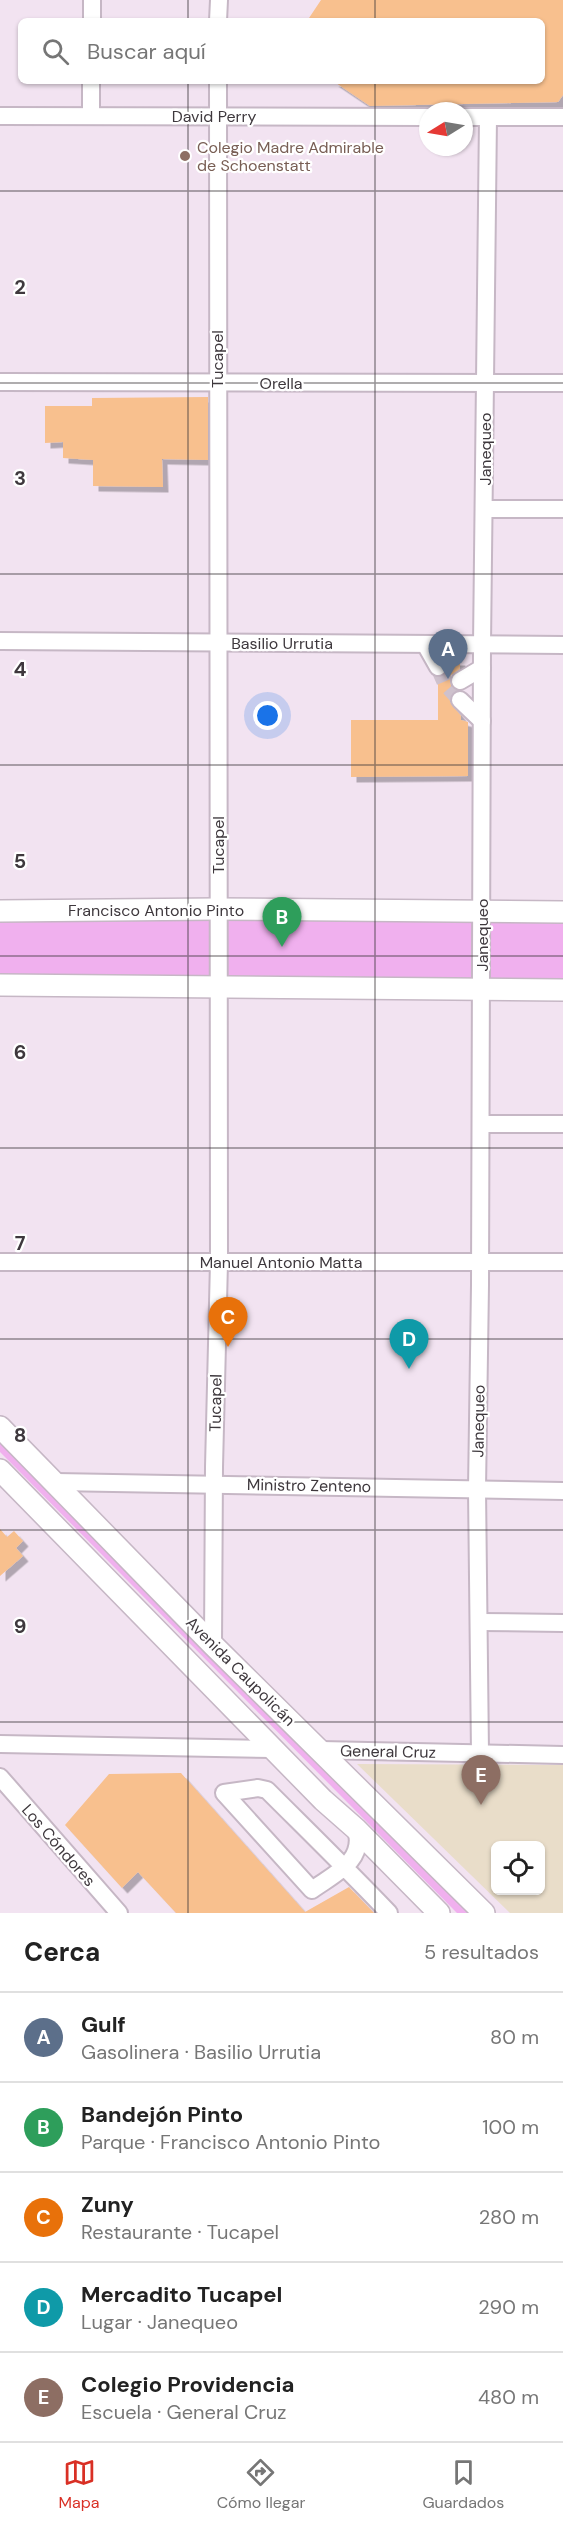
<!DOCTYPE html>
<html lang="es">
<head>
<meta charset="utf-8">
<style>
	:root { --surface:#fff; --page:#f6f6f6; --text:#222; --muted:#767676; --line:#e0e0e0; --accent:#d93025 }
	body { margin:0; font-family:"DM Sans",sans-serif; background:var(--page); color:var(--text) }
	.controls { position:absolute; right:18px; bottom:18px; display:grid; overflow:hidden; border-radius:9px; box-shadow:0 2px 4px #0004 }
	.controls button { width:54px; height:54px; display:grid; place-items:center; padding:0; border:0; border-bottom:2px solid var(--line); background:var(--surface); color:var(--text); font:30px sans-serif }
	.compass { position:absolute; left:419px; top:102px; width:54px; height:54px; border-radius:50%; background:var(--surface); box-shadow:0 2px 4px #0004; rotate:259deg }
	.you { position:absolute; left:268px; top:716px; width:21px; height:21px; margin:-15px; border:4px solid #fff; border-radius:50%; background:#1a73e8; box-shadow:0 0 0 9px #1a73e833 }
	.badge { display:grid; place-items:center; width:39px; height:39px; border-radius:50%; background:var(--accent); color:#fff; font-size:20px; font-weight:700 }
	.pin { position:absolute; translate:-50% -50px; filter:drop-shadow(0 2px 3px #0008) }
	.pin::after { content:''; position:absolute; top:32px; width:21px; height:18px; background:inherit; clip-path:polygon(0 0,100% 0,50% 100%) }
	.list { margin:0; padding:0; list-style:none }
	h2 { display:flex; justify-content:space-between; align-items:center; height:78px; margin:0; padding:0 24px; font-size:26px }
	h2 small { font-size:20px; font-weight:400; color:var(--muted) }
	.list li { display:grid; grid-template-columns:39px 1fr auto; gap:18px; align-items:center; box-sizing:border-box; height:90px; padding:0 24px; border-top:2px solid var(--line) }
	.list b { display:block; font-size:22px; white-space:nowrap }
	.list p { margin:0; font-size:20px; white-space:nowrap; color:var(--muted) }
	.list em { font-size:20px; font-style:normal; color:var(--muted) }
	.icon { flex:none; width:33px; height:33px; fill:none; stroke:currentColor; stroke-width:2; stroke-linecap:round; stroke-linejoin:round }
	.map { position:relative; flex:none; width:563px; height:1913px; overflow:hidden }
	.search { position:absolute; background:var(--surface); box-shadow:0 2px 4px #0004; left:18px; right:18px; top:18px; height:66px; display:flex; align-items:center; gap:15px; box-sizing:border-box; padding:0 21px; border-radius:9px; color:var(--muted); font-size:22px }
	.sheet { height:528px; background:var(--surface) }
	nav { display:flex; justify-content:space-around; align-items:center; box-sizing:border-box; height:84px; border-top:2px solid var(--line); background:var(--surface); font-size:16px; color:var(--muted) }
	nav a { display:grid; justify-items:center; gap:3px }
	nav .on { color:var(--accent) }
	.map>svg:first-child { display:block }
	.education { fill:#e9ddc9; fill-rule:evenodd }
	.green { fill:#f0b0ee }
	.building { fill:#f8c08e; filter:url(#shadow) }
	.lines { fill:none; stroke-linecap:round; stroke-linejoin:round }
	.minor-tunnel { stroke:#cec1cd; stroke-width:16; stroke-dasharray:16 8; stroke-linecap:butt }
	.minor-casing { stroke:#c6b7c5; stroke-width:20 }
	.major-casing { stroke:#c6b7c5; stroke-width:24 }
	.minor { stroke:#fff; stroke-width:16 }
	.major { stroke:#fff; stroke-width:21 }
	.grid { fill:none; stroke:#3e383d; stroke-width:1.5; stroke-opacity:0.55 }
	.education-dot { fill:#8d6e63; stroke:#fff; stroke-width:2 }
	.labels { text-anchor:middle; stroke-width:4.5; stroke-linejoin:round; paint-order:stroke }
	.street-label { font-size:16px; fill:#3e383d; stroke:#fff }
	.education-label { font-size:16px; fill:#785e54; stroke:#fff; text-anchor:start }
	.grid-label { font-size:20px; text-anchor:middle; font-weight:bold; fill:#3e383d; stroke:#fff; stroke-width:4.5; stroke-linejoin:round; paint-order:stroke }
</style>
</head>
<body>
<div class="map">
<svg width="563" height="1913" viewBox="0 0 563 1913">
	<defs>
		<filter id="shadow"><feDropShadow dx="5.5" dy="5.5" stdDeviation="0" flood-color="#0004"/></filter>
	</defs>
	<rect width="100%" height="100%" fill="#f2e3f1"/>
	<path class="education" d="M357 1764 563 1765V1913H510ZM496 1846H540V1890H496Z"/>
	<g class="green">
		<path d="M0 917 563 918V978L0 977Z"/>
		<path d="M0 1435 478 1913H457L0 1452Z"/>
	</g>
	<g class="building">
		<path d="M321 0H563V95L558 102 370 106 333 81H542V21H307Z"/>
		<path d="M208 397V460L162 459 163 487 93 486V460L63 458V442L45 443V406H92V398Z"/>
		<path d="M446 660H460V669L451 675 450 681 451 687 456 691 450 697V702L461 716V720L468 722V776L351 777V720H438V677L447 672Z"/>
		<path d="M0 1529 7 1537 14 1531 23 1541 16 1548 23 1556 0 1576Z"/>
		<path d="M181 1773 305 1912 349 1887 374 1913H176L138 1872 122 1888 65 1825 109 1774Z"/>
	</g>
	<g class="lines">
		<path class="minor-tunnel" d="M438 667 445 683 460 700"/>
		<defs>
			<g id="minor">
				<path d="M92 21V0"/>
				<path d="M218 21 219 0"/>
				<path d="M0 116 428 117"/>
				<path d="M91 116V81"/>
				<path d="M464 117H563"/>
				<path d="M0 382 563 383"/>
				<path d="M485 509H563"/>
				<path d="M0 641 563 645"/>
				<path d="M425 644 438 667"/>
				<path d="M460 681 482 668"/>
				<path d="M460 700 482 721"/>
				<path d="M481 1124H563"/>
				<path d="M0 1262H563"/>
				<path d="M56 1482 563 1491"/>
				<path d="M480 1622 563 1623"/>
				<path d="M213 1645 214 1467 219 1262 218 81"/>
				<path d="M0 1744 273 1749"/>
				<path d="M321 1750 563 1755"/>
				<path d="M480 1753 477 1489 480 1285 482 645 488 117"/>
				<path d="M0 1777 119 1913"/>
				<path d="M356 1829C366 1861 334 1874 312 1890L224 1793 258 1788 267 1790C308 1831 349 1871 389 1913"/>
			</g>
			<g id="major">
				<path d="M0 911 217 909 563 912"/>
				<path d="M0 985 563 990"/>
				<path d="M0 1427 213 1645 484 1913"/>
				<path d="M0 1470 323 1800 356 1829 439 1913"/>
			</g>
		</defs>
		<use href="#minor" class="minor-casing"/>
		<use href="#major" class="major-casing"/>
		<use href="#minor" class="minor"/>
		<use href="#major" class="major"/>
	</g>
	<path class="grid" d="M188 0V21M375 0V21M188 81V1913M375 81V1913M0 191H563M0 383H563M0 574H563M0 765H563M0 956H563M0 1148H563M0 1339H563M0 1530H563M0 1722H563"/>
	<circle class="education-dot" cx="185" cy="156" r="6"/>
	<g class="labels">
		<g class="street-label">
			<text x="214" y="122">David Perry</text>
			<text transform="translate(217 359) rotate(-90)" y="6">Tucapel</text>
			<text x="281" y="389">Orella</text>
			<text transform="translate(485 449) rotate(-90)" y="6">Janequeo</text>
			<text x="282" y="649">Basilio Urrutia</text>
			<text transform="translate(218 845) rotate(-90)" y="6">Tucapel</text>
			<text x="156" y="916">Francisco Antonio Pinto</text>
			<text transform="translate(482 935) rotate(-90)" y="6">Janequeo</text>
			<text x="281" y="1268">Manuel Antonio Matta</text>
			<text transform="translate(215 1403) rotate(-89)" y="6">Tucapel</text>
			<text transform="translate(478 1421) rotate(-89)" y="6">Janequeo</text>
			<text transform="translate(309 1485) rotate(1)" y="6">Ministro Zenteno</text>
			<text transform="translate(241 1671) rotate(45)" y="6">Avenida Caupolicán</text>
			<text transform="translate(388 1751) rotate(1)" y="6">General Cruz</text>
			<text transform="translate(59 1845) rotate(49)" y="6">Los Cóndores</text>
		</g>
		<g class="education-label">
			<text x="197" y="153">Colegio Madre Admirable<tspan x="197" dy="18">de Schoenstatt</tspan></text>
		</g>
	</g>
	<g class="grid-label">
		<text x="20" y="294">2</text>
		<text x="20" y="485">3</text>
		<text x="20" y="676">4</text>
		<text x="20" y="868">5</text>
		<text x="20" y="1059">6</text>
		<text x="20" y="1250">7</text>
		<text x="20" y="1442">8</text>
		<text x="20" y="1633">9</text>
	</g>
</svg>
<div class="controls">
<button><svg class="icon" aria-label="locate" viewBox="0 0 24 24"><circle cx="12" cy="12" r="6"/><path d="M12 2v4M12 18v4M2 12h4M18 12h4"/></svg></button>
</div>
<svg class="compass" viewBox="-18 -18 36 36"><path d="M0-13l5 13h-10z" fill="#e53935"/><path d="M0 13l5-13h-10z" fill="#767676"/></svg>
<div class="you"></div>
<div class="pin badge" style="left:448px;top:679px;background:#5c6f8a">A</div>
<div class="pin badge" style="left:282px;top:947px;background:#2e9e5b">B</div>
<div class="pin badge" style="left:228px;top:1347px;background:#e8710a">C</div>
<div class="pin badge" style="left:409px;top:1369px;background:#0f9aa8">D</div>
<div class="pin badge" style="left:481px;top:1805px;background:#8d6e63">E</div>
<div class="search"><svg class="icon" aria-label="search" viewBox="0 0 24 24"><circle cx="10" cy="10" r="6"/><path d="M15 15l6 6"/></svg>Buscar aquí</div>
</div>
<section class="sheet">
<h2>Cerca<small>5 resultados</small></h2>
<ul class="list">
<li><span class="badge" style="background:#5c6f8a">A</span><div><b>Gulf</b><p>Gasolinera · Basilio Urrutia</p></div><em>80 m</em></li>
<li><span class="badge" style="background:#2e9e5b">B</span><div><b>Bandejón Pinto</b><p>Parque · Francisco Antonio Pinto</p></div><em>100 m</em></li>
<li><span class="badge" style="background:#e8710a">C</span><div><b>Zuny</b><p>Restaurante · Tucapel</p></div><em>280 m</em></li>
<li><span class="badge" style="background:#0f9aa8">D</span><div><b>Mercadito Tucapel</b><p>Lugar · Janequeo</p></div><em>290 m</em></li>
<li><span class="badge" style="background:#8d6e63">E</span><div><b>Colegio Providencia</b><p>Escuela · General Cruz</p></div><em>480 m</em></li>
</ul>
</section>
<nav>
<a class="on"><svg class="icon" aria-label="map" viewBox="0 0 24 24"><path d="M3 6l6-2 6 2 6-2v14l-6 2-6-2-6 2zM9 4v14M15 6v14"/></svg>Mapa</a>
<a><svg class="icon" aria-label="directions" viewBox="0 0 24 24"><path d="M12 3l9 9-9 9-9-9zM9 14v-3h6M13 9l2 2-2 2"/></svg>Cómo llegar</a>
<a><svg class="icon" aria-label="saved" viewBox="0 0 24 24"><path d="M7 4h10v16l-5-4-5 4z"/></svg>Guardados</a>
</nav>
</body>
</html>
